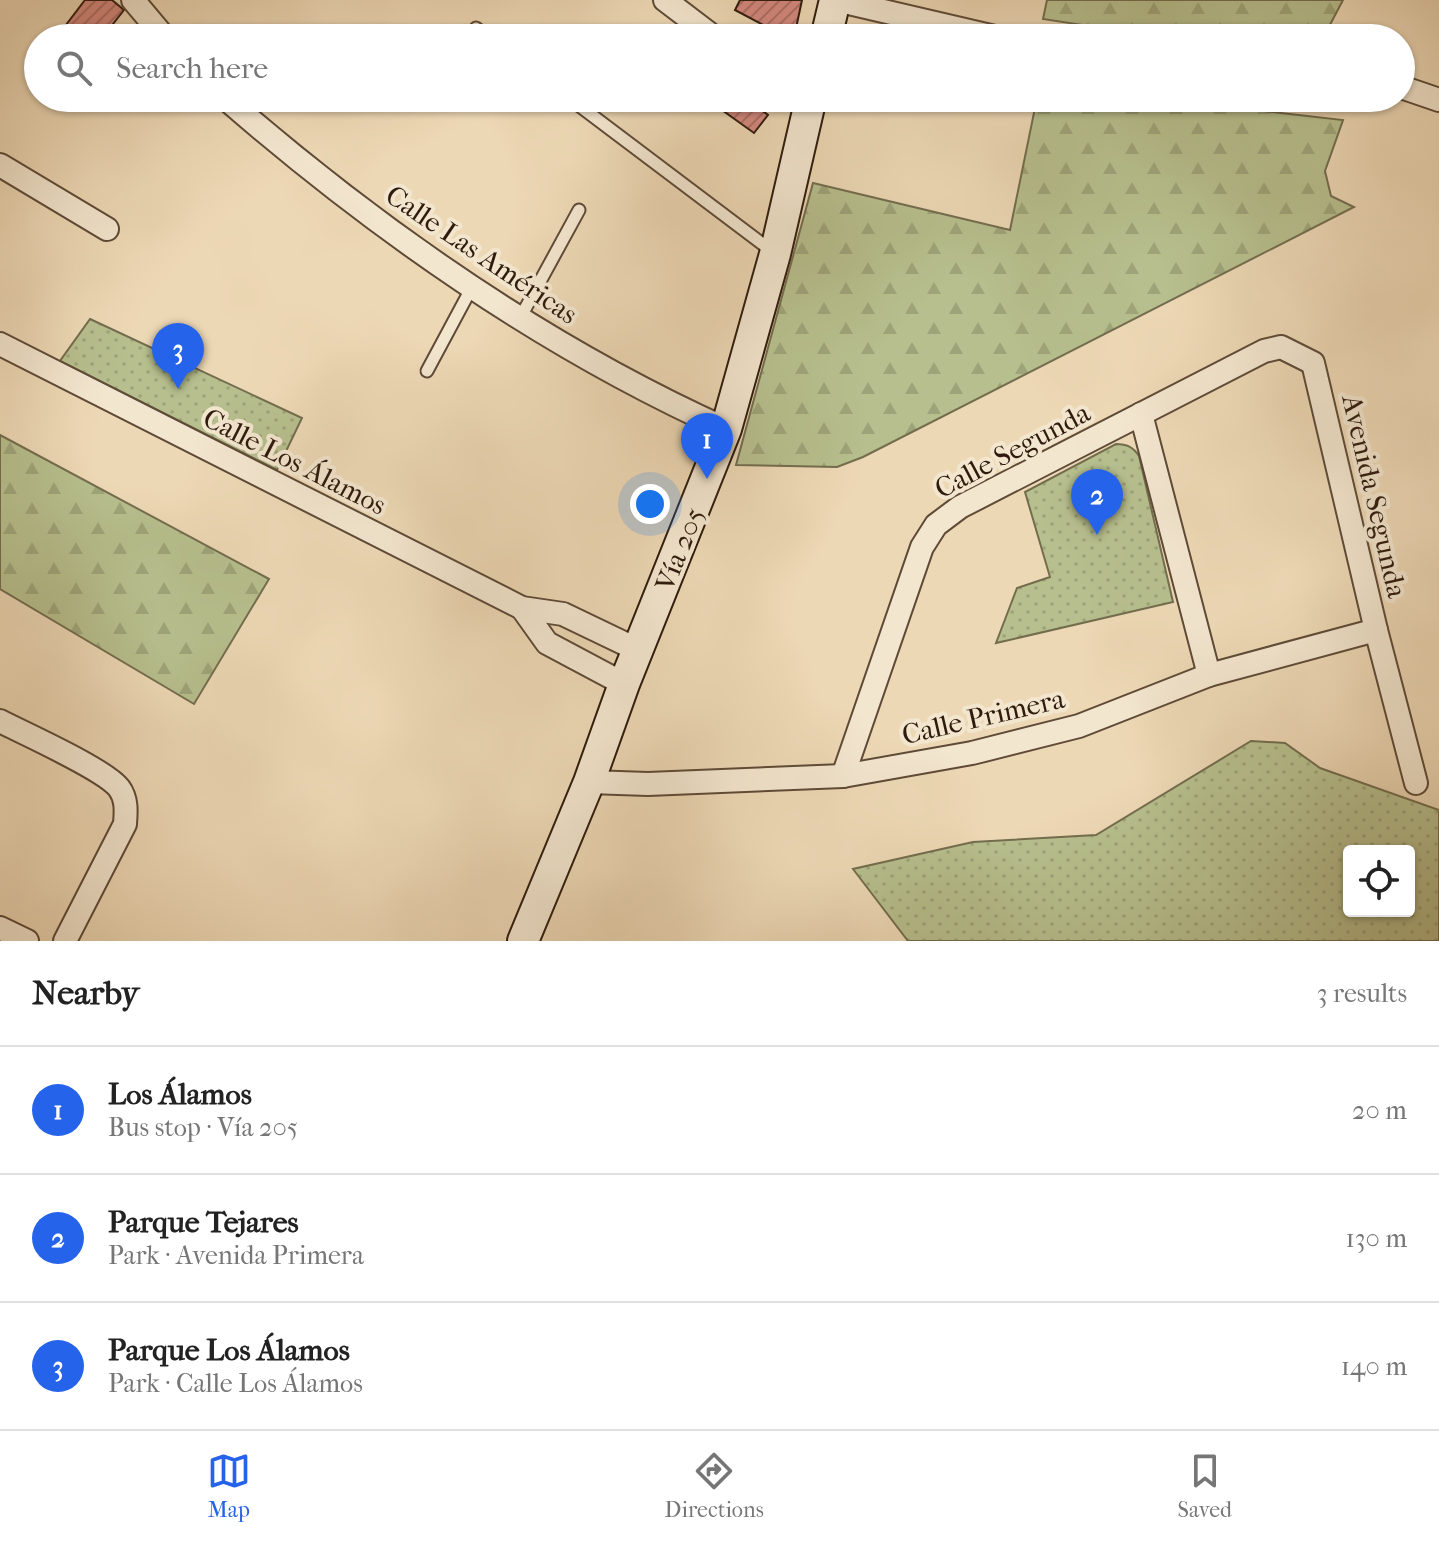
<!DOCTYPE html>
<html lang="en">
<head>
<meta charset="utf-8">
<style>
	:root { --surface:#fff; --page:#f6f6f6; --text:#222; --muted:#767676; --line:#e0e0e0; --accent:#2563eb }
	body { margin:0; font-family:"IM FELL French Canon",serif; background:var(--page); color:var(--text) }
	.controls { position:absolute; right:24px; bottom:24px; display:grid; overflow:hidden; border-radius:8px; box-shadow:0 2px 6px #0004 }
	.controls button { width:72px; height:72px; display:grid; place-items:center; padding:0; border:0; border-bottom:2px solid var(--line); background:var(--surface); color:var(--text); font:40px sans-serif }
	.you { position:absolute; left:650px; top:504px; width:28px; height:28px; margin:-20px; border:6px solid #fff; border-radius:50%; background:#1a73e8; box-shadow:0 0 0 12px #1a73e833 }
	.badge { display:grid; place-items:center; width:52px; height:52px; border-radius:50%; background:var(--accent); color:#fff; font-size:26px; font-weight:700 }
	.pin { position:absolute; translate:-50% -66px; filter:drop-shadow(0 2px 4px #0008) }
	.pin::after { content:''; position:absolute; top:42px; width:28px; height:24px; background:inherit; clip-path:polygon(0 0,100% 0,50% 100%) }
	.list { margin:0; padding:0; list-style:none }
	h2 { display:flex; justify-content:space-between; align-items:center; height:104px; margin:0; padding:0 32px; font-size:34px }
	h2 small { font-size:26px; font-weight:400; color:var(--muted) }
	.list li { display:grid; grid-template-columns:52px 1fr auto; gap:24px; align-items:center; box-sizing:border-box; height:128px; padding:0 32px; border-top:2px solid var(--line) }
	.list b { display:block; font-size:30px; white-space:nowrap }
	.list p { margin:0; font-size:26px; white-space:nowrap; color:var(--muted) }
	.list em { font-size:26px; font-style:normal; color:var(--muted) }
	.icon { flex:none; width:44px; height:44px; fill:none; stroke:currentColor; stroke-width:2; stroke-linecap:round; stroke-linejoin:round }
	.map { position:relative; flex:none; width:1439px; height:941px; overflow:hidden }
	.search { position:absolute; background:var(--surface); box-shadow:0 2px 6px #0004; left:24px; right:24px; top:24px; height:88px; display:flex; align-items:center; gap:20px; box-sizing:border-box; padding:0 28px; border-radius:44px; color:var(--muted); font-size:30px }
	.sheet { height:488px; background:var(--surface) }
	nav { display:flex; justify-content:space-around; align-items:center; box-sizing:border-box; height:112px; border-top:2px solid var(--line); background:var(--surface); font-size:22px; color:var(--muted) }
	nav a { display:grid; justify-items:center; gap:4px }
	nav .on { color:var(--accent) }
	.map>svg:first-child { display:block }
	.green { fill:url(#green-dots); stroke:#736d4e; stroke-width:2; fill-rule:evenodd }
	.forest { fill:url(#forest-firs); stroke:#736d4e; stroke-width:2 }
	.building { fill:url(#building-hatch); stroke:#2f1b0d; stroke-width:2 }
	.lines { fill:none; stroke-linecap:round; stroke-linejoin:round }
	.lane-casing { stroke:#5e4a37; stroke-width:15 }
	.street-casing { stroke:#5e4a37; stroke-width:26 }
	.secondary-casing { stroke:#2f1b0d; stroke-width:34 }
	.lane { stroke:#f3e6cf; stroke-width:11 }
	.street { stroke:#f3e6cf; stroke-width:22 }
	.secondary { stroke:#f3e6cf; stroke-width:30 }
	.labels { text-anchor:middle; stroke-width:8; stroke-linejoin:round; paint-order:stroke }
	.street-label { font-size:28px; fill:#2f1b0d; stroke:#f3e6cf }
</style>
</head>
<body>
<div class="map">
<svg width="1439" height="941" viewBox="0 0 1439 941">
	<defs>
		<pattern id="green-dots" width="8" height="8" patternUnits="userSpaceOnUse" patternTransform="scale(2)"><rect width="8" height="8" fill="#b7bf8e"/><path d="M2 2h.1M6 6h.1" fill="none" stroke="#9ea479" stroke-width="1.8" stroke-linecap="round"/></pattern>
		<pattern id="forest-firs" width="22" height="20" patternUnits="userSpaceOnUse" patternTransform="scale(2)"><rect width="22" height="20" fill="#b7bf8e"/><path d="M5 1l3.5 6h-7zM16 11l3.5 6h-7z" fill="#9ea479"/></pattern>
		<pattern id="building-hatch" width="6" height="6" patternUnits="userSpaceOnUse" patternTransform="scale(2)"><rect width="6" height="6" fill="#d68980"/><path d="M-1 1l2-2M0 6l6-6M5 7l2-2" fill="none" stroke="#ae6f67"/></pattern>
	</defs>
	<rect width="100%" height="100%" fill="#edd8b5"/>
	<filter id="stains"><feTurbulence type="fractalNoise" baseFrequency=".0025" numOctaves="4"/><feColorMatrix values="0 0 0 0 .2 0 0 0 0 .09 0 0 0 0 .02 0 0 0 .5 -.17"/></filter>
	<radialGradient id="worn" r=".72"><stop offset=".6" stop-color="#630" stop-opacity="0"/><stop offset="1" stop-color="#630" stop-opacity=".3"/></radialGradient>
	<g class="green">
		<path d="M90 319 302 418 277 470 60 361Z"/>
		<path d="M1116 444C1127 444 1133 447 1139 456L1173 602 996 643 1017 588 1050 577 1025 492Z"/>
		<path d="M1251 741 1285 743 1320 768 1439 810V941H908L853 869 973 842 1096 835ZM1409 851V911H1349V851Z"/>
	</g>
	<g class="forest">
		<path d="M1047 0H1343L1323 38H1167L1043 19Z"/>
		<path d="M1037 98H1146L1343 120 1325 171 1331 196 1354 207 863 457 837 467 736 465 813 183 1010 230Z"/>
		<path d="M0 435 269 579 194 704 0 589Z"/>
	</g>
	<g class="building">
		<path d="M85 0H112L124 10 102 38H56Z"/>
		<path d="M740 0H802L794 38H788L735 10Z"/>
		<path d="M721 98H746L768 115 754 133 715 105Z"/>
	</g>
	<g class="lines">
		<defs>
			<g id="lane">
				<path d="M476 28 489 38"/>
				<path d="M569 98 773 252"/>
				<path d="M519 320 579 210"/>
				<path d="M427 371 472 287"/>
			</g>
			<g id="street">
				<path d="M133 0 165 38"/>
				<path d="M665 0 715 38"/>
				<path d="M836 0 999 38"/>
				<path d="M1401 87 1439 100"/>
				<path d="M225 98C377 230 542 346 726 429"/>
				<path d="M0 165 107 229"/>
				<path d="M0 344 522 608 563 614 638 650"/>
				<path d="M1141 414 1209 675"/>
				<path d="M522 608 547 643 624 684"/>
				<path d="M0 721C25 734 104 769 119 788 127 799 126 811 125 824L65 941"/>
				<path d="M843 776 922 547 936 525 960 507 1264 351 1281 347 1313 363 1376 630 1416 783"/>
				<path d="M589 782 648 784 843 776 972 753 1079 726 1209 675 1376 630"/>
				<path d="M0 928 27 941"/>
			</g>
			<g id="secondary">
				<path d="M826 38 835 0"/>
				<path d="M523 941 589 782 624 684 726 429 775 254 811 98"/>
			</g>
		</defs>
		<use href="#lane" class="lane-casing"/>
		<use href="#street" class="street-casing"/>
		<use href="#secondary" class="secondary-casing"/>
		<use href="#lane" class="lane"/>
		<use href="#street" class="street"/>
		<use href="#secondary" class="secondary"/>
	</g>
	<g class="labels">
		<g class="street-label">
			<text transform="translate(482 254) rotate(34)" y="10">Calle Las Américas</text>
			<text transform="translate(1012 450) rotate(-28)" y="10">Calle Segunda</text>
			<text transform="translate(295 461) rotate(27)" y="10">Calle Los Álamos</text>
			<text transform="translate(1375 496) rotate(77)" y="10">Avenida Segunda</text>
			<text transform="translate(679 549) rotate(-68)" y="10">Vía 205</text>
			<text transform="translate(983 716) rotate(-13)" y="10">Calle Primera</text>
		</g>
	</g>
	<rect width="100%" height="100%" filter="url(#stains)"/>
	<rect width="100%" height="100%" fill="url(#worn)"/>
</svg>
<div class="controls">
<button><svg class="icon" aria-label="locate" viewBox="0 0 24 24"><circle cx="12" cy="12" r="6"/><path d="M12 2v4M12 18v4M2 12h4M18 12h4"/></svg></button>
</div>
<div class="you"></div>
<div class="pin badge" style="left:707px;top:479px">1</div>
<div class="pin badge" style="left:1097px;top:535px">2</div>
<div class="pin badge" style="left:178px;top:389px">3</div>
<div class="search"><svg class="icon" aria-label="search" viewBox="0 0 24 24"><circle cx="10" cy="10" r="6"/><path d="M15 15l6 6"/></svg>Search here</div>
</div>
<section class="sheet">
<h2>Nearby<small>3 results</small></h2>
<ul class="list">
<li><span class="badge">1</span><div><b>Los Álamos</b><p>Bus stop · Vía 205</p></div><em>20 m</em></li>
<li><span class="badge">2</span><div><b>Parque Tejares</b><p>Park · Avenida Primera</p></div><em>130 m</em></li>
<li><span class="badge">3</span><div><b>Parque Los Álamos</b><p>Park · Calle Los Álamos</p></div><em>140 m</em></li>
</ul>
</section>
<nav>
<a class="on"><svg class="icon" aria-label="map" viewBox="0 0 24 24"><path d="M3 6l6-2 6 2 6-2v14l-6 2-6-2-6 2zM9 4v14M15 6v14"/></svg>Map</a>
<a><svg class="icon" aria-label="directions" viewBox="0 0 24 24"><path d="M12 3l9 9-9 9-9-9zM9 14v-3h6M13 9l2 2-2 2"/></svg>Directions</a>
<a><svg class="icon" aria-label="saved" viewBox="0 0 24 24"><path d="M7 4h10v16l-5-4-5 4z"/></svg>Saved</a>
</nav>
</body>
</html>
